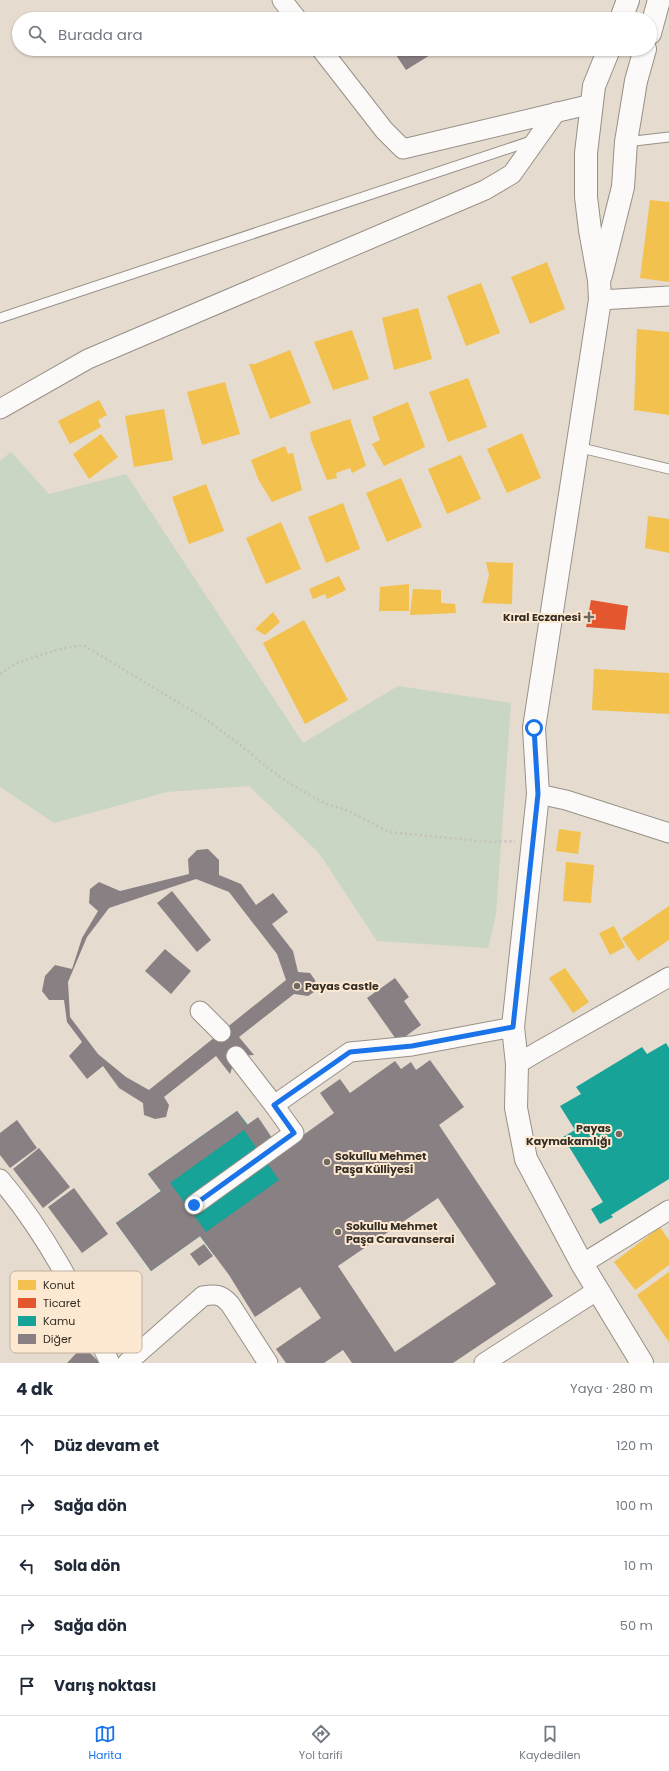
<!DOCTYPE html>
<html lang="tr">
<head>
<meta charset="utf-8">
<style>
	:root { --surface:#fff; --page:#f6f6f7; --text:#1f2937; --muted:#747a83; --line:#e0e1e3; --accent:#1a73e8 }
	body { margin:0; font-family:Poppins,sans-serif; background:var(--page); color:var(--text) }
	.stop { position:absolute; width:12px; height:12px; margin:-9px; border:3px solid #1a73e8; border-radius:50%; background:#fff }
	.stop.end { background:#1a73e8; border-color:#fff; box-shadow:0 1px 4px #0008 }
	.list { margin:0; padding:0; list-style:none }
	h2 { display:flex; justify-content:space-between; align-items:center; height:52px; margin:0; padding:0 16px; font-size:17px }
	h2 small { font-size:13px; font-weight:400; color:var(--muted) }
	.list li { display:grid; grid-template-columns:26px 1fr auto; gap:12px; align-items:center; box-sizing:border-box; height:60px; padding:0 16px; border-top:1px solid var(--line) }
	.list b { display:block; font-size:15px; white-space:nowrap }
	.list em { font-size:13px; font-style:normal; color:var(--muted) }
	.icon { flex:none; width:22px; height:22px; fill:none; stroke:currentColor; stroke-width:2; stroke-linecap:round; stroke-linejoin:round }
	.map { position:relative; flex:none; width:669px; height:1363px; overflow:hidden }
	.search { position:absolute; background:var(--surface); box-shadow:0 1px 3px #0004; left:12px; right:12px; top:12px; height:44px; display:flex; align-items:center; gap:10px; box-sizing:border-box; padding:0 14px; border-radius:22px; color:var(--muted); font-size:15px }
	.sheet { height:352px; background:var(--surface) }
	nav { display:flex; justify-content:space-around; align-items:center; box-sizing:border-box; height:56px; border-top:1px solid var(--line); background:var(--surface); font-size:11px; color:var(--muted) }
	nav a { display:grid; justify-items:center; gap:2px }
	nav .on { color:var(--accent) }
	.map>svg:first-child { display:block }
	.green { fill:#c9d6c4 }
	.homes { fill:#f2c14e }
	.shops { fill:#e4572e }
	.public { fill:#17a398 }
	.building { fill:#898083; fill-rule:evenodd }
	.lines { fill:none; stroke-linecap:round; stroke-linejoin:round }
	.lane-casing { stroke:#989087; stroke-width:11 }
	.street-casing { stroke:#989087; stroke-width:21 }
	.secondary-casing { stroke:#989087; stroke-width:24 }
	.path { stroke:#c4c0bc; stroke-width:2.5; stroke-dasharray:2 3; stroke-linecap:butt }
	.lane { stroke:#fbfaf8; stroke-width:9 }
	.street { stroke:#fbfaf8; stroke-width:19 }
	.secondary { stroke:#fbfaf8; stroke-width:22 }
	.route { stroke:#1a73e8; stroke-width:5 }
	.poi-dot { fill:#726a60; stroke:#fde9d2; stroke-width:1.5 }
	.labels { text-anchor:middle; stroke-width:4; stroke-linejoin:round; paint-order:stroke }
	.poi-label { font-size:11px; font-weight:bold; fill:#342d24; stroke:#fde9d2; text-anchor:start }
	.key { fill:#fde9d2; stroke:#c1b19e; stroke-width:1 }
	.key-label { font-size:11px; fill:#342d24 }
</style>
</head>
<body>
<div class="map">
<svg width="669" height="1363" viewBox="0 0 669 1363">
	<rect width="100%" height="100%" fill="#e5dbcf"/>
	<path class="green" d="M11 452 49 494 126 474 303 743 398 686 511 703 496 915 488 948 377 941 319 853 249 786 167 792 54 823 0 787V461Z"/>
	<g class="homes">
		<path d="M650 200 669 202V282L640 278Z"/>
		<path d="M547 262 565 309 530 324 511 277Z"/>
		<path d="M481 283 500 333 466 346 447 296Z"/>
		<path d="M418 308 432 359 394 370 382 318Z"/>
		<path d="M637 329 669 332V415L634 410Z"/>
		<path d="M352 330 369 379 333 390 314 342Z"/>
		<path d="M290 350 311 403 270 419 249 364H255Z"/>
		<path d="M468 378 487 427 448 442 429 392Z"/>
		<path d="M225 382 240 434 202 445 187 392Z"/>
		<path d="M99 400 107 415 98 420 101 427 70 444 58 421Z"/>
		<path d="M408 402 425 447 384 466 372 444 380 440 372 417Z"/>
		<path d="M164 409 173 460 134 467 125 416Z"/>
		<path d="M350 419 366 466 352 473 350 468 336 473 337 478 327 480 311 440 310 432Z"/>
		<path d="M522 433 541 478 507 493 487 449Z"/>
		<path d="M101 434 118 457 89 479 73 454Z"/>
		<path d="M285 446 288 454 293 453 302 490 272 502 258 479 251 460Z"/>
		<path d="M461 455 481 499 447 514 428 469Z"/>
		<path d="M401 478 422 527 387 542 366 493Z"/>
		<path d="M206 484 224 531 189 544 172 497Z"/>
		<path d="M343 503 360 549 326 563 308 517Z"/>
		<path d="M648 516 669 519V553L645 548Z"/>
		<path d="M281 522 301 569 266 584 246 538Z"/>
		<path d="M486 562 513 563 512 604 482 603 489 575Z"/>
		<path d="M339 576 346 590 327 599 325 594 313 599 309 589Z"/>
		<path d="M409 584V611H379L380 587Z"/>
		<path d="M413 589 441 590V603L455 604 456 613 410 615Z"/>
		<path d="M273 612 280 622 265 635 255 629Z"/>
		<path d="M304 620 348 700 305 724 263 643Z"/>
		<path d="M594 669 669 673V714L592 710Z"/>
		<path d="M559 829 581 832 578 854 556 851Z"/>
		<path d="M566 862 594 865 591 903 563 901Z"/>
		<path d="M669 906V940L638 961 622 938Z"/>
		<path d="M614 926 625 947 610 955 599 933Z"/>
		<path d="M565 968 589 1002 573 1013 549 978Z"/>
		<path d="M660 1227 669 1240V1265L635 1290 614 1262Z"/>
		<path d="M669 1272V1342L637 1295Z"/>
	</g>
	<path class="shops" d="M591 600 628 606 625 630 586 627Z"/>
	<g class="public">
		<path d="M666 1043 669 1048V1179L611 1215 613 1217 600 1224 591 1209 603 1202 563 1137 575 1130 560 1106 581 1094 576 1087 642 1047 647 1054Z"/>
		<path d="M237 1111 299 1190 214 1255 200 1236 151 1271 116 1223 161 1191 148 1174Z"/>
	</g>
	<g class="building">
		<path d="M392 49H433L435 52 406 70Z"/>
		<path d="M208 849 219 860V875L241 884 256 905 273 893 288 912 272 924 293 951 298 972 310 973 315 980 317 990 308 996 294 994 239 1037 254 1055 236 1056 230 1074 216 1056 164 1097 169 1105 166 1117 155 1119 144 1115 143 1103 119 1088 103 1066 87 1079 69 1056 82 1042 67 1022 64 1000H49L42 991 45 976 55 965 72 969 82 938 98 911 89 903 90 889 99 882 120 891 189 874 188 859 197 850ZM196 879 229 892 277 954 286 980 149 1090 126 1077 98 1054 70 1017 68 982 87 937 109 908Z"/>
		<path d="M172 891 211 940 197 952 157 903Z"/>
		<path d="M165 949 191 971 171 994 145 971Z"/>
		<path d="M395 978 409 997 404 1001 421 1025 398 1042 367 998Z"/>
		<path d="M430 1060 464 1107 439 1125 553 1296 453 1363H352L343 1350 324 1363H286L276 1349 321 1318 300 1287 255 1317 229 1275 200 1236 151 1271 116 1223 161 1191 148 1174 237 1111 247 1125 258 1117 281 1151 334 1113 320 1093 340 1079 350 1093 395 1061 401 1069 411 1062 416 1070ZM244 1130 279 1180 206 1232 170 1183ZM438 1198 496 1284 395 1352 338 1266Z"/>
		<path d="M17 1120 37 1148 10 1168 0 1155V1133Z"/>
		<path d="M39 1148 70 1187 43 1208 13 1169Z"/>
		<path d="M74 1188 108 1234 82 1253 48 1207Z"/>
		<path d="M204 1244 213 1256 199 1266 190 1254Z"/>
		<path d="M136 1332 143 1341 125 1355 118 1346Z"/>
		<path d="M83 1346 100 1363H67Z"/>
	</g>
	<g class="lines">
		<defs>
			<g id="lane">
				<path d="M626 142 669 137"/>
				<path d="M0 318 534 140"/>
				<path d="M577 447 669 469"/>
			</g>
			<g id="street">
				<path d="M282 0 297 19"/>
				<path d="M321 49 384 130 403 149 592 104"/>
				<path d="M600 300 669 296"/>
				<path d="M0 409 88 359 485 190 512 174 556 112"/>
				<path d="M538 794 566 800 669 833"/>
				<path d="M200 1011 221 1032"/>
				<path d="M236 1056 274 1105 350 1052 412 1046 513 1027"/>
				<path d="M517 1064 539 1051 669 977"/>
				<path d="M0 1179C47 1234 79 1298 110 1363"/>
				<path d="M194 1205 294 1133 274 1105"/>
				<path d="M582 1264 669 1210"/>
				<path d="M127 1363 203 1296C216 1294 221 1294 230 1304L268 1363"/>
				<path d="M484 1363 598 1290"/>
			</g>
			<g id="secondary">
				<path d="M621 19 628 0"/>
				<path d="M650 33 659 0"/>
				<path d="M609 49 594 86 586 153V197L590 230 599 280 600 300 534 728 538 794 513 1027 517 1064 516 1108 526 1159 582 1264 642 1363"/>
				<path d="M601 275 623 187 626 142 636 81 645 49"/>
			</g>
		</defs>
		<use href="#lane" class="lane-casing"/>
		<use href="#street" class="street-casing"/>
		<use href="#secondary" class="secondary-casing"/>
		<path class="path" d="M0 674 16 663 60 649 83 645 204 718 239 744 268 768 289 783 324 803 349 811 389 832 490 842 515 841"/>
		<use href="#lane" class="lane"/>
		<use href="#street" class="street"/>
		<use href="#secondary" class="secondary"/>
	</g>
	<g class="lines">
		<path class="route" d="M194 1205 294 1133 274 1105 350 1052 412 1046 513 1027 538 794 534 728"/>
	</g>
	<g class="poi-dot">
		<path d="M587 611h4v4h4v4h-4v4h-4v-4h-4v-4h4z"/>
		<circle cx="297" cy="986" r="4"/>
		<circle cx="619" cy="1134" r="4"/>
		<circle cx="327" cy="1162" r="4"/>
		<circle cx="338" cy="1232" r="4"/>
	</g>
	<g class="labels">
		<g class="poi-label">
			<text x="581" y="621" text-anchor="end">Kıral Eczanesi</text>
			<text x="305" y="990">Payas Castle</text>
			<text x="611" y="1132" text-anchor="end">Payas<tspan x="611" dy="13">Kaymakamlığı</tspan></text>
			<text x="335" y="1160">Sokullu Mehmet<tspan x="335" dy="13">Paşa Külliyesi</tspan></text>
			<text x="346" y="1230">Sokullu Mehmet<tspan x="346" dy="13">Paşa Caravanserai</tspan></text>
		</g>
	</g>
	<rect x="10" y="1271" width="132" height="82" rx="6" class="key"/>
	<rect x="18" y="1280" width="18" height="10" fill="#f2c14e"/>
	<rect x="18" y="1298" width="18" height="10" fill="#e4572e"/>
	<rect x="18" y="1316" width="18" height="10" fill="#17a398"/>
	<rect x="18" y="1334" width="18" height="10" fill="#898083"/>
	<g class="key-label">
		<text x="43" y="1289">Konut</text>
		<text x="43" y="1307">Ticaret</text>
		<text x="43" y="1325">Kamu</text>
		<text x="43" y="1343">Diğer</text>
	</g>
</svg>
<div class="stop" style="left:534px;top:728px"></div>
<div class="stop end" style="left:194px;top:1205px"></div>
<div class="search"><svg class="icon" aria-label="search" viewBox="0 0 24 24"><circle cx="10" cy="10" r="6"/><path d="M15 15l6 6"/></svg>Burada ara</div>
</div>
<section class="sheet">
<h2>4 dk<small>Yaya · 280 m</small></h2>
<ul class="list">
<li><svg class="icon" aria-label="ahead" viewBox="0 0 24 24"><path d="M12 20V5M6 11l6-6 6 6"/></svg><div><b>Düz devam et</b></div><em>120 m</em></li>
<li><svg class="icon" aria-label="right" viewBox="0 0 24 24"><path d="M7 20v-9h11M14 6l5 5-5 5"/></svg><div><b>Sağa dön</b></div><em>100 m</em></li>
<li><svg class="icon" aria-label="left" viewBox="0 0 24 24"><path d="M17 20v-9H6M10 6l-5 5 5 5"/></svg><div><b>Sola dön</b></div><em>10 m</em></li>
<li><svg class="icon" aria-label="right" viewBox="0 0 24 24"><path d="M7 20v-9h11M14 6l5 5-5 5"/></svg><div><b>Sağa dön</b></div><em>50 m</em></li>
<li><svg class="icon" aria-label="arrive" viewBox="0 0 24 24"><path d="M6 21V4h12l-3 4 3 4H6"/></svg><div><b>Varış noktası</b></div></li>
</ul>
</section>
<nav>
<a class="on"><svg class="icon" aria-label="map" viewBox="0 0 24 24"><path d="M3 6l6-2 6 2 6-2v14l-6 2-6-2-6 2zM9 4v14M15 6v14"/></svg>Harita</a>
<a><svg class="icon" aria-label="directions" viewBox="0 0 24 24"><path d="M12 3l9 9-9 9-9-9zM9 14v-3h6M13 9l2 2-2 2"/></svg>Yol tarifi</a>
<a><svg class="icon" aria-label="saved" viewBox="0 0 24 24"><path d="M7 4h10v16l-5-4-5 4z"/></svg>Kaydedilen</a>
</nav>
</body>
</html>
